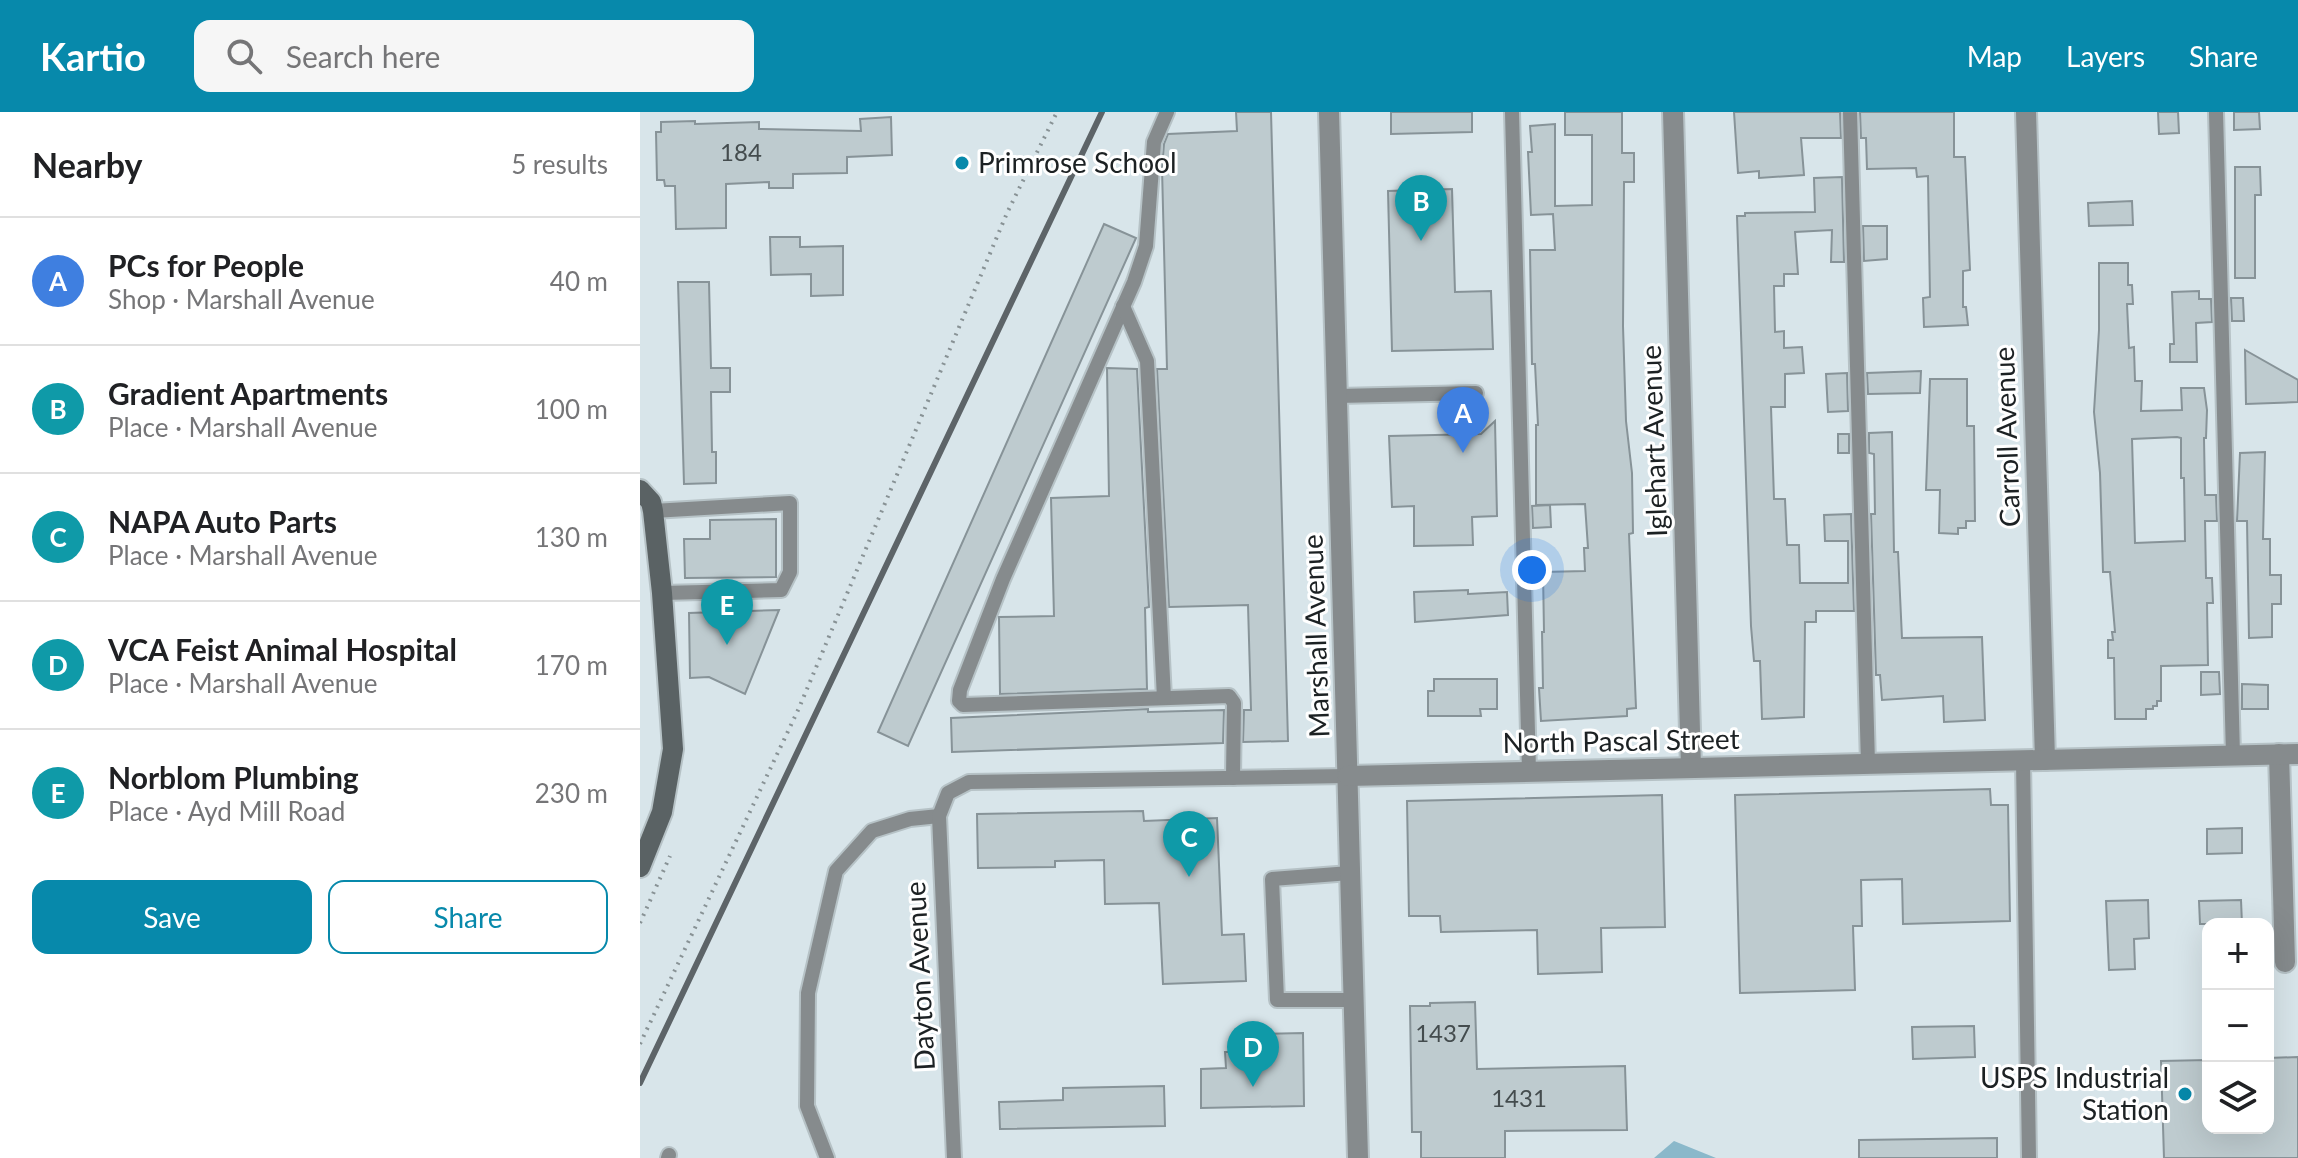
<!DOCTYPE html>
<html lang="en">
<head>
<meta charset="utf-8">
<style>
	:root { --surface:#fff; --page:#f6f6f6; --text:#202124; --muted:#757577; --line:#e0e0e0; --accent:#0789ab }
	body { margin:0; font-family:Lato,sans-serif; background:var(--page); color:var(--text) }
	.controls { position:absolute; right:24px; bottom:24px; display:grid; overflow:hidden; border-radius:16px; box-shadow:0 8px 32px #0002 }
	.controls button { width:72px; height:72px; display:grid; place-items:center; padding:0; border:0; border-bottom:2px solid var(--line); background:var(--surface); color:var(--text); font:40px sans-serif }
	.you { position:absolute; left:892px; top:458px; width:28px; height:28px; margin:-20px; border:6px solid #fff; border-radius:50%; background:#1a73e8; box-shadow:0 0 0 12px #1a73e833 }
	.badge { display:grid; place-items:center; width:52px; height:52px; border-radius:50%; background:var(--accent); color:#fff; font-size:26px; font-weight:700 }
	.pin { position:absolute; translate:-50% -66px; filter:drop-shadow(0 2px 4px #0008) }
	.pin::after { content:''; position:absolute; top:42px; width:28px; height:24px; background:inherit; clip-path:polygon(0 0,100% 0,50% 100%) }
	.list { margin:0; padding:0; list-style:none }
	h2 { display:flex; justify-content:space-between; align-items:center; height:104px; margin:0; padding:0 32px; font-size:34px }
	h2 small { font-size:26px; font-weight:400; color:var(--muted) }
	.list li { display:grid; grid-template-columns:52px 1fr auto; gap:24px; align-items:center; box-sizing:border-box; height:128px; padding:0 32px; border-top:2px solid var(--line) }
	.list b { display:block; font-size:30px; white-space:nowrap }
	.list p { margin:0; font-size:26px; white-space:nowrap; color:var(--muted) }
	.list em { font-size:26px; font-style:normal; color:var(--muted) }
	.actions { display:flex; gap:16px; padding:24px 32px }
	.actions a { flex:1; padding:18px 0; border:2px solid var(--accent); border-radius:16px; text-align:center; font-size:28px; color:var(--accent) }
	.actions .main { background:var(--accent); color:#fff }
	.icon { flex:none; width:44px; height:44px; fill:none; stroke:currentColor; stroke-width:2; stroke-linecap:round; stroke-linejoin:round }
	.map { position:relative; flex:none; width:1658px; height:1046px; overflow:hidden }
	header { display:flex; align-items:center; gap:48px; box-sizing:border-box; height:112px; padding:0 40px; background:var(--accent); color:#fff }
	header strong { font-size:38px }
	nav { display:flex; gap:44px; margin-inline-start:auto; font-size:28px }
	.search { width:560px; height:72px; background:var(--page); display:flex; align-items:center; gap:20px; box-sizing:border-box; padding:0 28px; border-radius:16px; color:var(--muted); font-size:30px }
	main { display:flex }
	aside { flex:1; background:var(--surface) }
	.map>svg:first-child { display:block }
	.green { fill:#8ab8ca }
	.building { fill:#becbcf; stroke:#879398; stroke-width:2; fill-rule:evenodd }
	.lines { fill:none; stroke-linecap:round; stroke-linejoin:round }
	.service-casing { stroke:#b6c2c6; stroke-width:18 }
	.minor-casing { stroke:#b6c2c6; stroke-width:24 }
	.tertiary-casing { stroke:#b6c2c6; stroke-width:24 }
	.secondary-casing { stroke:#b6c2c6; stroke-width:24 }
	.path { stroke:#889295; stroke-width:4; stroke-dasharray:2 6; stroke-linecap:butt }
	.service { stroke:#868b8d; stroke-width:14 }
	.minor { stroke:#868b8d; stroke-width:20 }
	.tertiary { stroke:#868b8d; stroke-width:20 }
	.secondary { stroke:#5a6264; stroke-width:20 }
	.rail { stroke:#5d6468; stroke-width:6 }
	.poi-dot { fill:#0789ab; stroke:#fff; stroke-width:3 }
	.labels { text-anchor:middle; stroke-width:6; stroke-linejoin:round; paint-order:stroke }
	.number-label { font-size:24px; fill:#444c4e }
	.poi-label { font-size:28px; fill:#1c2123; stroke:#fff; text-anchor:start }
	.street-label { font-size:28px; fill:#1c2123; stroke:#fff }
</style>
</head>
<body>
<header>
<strong>Kartio</strong>
<div class="search"><svg class="icon" aria-label="search" viewBox="0 0 24 24"><circle cx="10" cy="10" r="6"/><path d="M15 15l6 6"/></svg>Search here</div>
<nav><a>Map</a><a>Layers</a><a>Share</a></nav>
</header>
<main>
<aside>
<h2>Nearby<small>5 results</small></h2>
<ul class="list">
<li><span class="badge" style="background:#3f7fe0">A</span><div><b>PCs for People</b><p>Shop · Marshall Avenue</p></div><em>40 m</em></li>
<li><span class="badge" style="background:#0f9aa8">B</span><div><b>Gradient Apartments</b><p>Place · Marshall Avenue</p></div><em>100 m</em></li>
<li><span class="badge" style="background:#0f9aa8">C</span><div><b>NAPA Auto Parts</b><p>Place · Marshall Avenue</p></div><em>130 m</em></li>
<li><span class="badge" style="background:#0f9aa8">D</span><div><b>VCA Feist Animal Hospital</b><p>Place · Marshall Avenue</p></div><em>170 m</em></li>
<li><span class="badge" style="background:#0f9aa8">E</span><div><b>Norblom Plumbing</b><p>Place · Ayd Mill Road</p></div><em>230 m</em></li>
</ul>
<div class="actions"><a class="main">Save</a><a>Share</a></div>
</aside>
<div class="map">
<svg width="1658" height="1046" viewBox="0 0 1658 1046">
	<rect width="100%" height="100%" fill="#d8e5ea"/>
	<path class="green" d="M1034 1029 1076 1046H1014Z"/>
	<g class="building">
		<path d="M596 0H631L648 629 603 630 604 598H611L608 493 529 495 517 257H527L522 56 524 32 528 22 597 19Z"/>
		<path d="M751 0H832V20L751 22Z"/>
		<path d="M925 0H982V41H994V70H984L983 214 986 309 992 361 993 421 989 422 996 596 987 597V604L901 609 899 576H903L902 520H904L903 460 945 459 944 436H948L945 392 896 393V313H898L895 252H892L890 138H915L913 102 891 103 888 40H892L890 14 915 12V94L952 93V23H925Z"/>
		<path d="M1094 0H1200L1201 26H1161L1164 63 1119 66V59L1098 61Z"/>
		<path d="M1220 0H1314V45H1325L1330 158 1323 159V195H1326L1328 213 1284 215 1283 186 1290 185 1288 64 1277 65 1276 56 1227 57 1226 26H1221Z"/>
		<path d="M1518 0H1538L1539 21 1519 22Z"/>
		<path d="M1594 0H1619L1620 17 1594 18Z"/>
		<path d="M251 5 252 43 207 45V61L153 62V76H129V70L86 72V116L36 117 35 74H25L24 68H17L16 20H21V10L55 9V12L119 10V17L221 19 220 7Z"/>
		<path d="M1595 55H1620L1621 83H1615V166H1595Z"/>
		<path d="M1202 65 1204 150H1191L1192 118 1155 120 1158 162H1144V174H1134L1135 220 1144 219V236L1162 235 1164 261 1145 262V295H1131L1134 387H1145L1147 433H1159L1160 471H1208V429H1185L1184 403 1211 402 1214 499H1176V510H1165L1164 605 1122 607 1120 549H1114L1111 514 1097 104H1105V101L1175 100 1174 66Z"/>
		<path d="M812 77 815 180 851 179 853 237 752 239 748 79Z"/>
		<path d="M1492 89 1493 113 1449 114 1448 91Z"/>
		<path d="M464 112 496 126 268 634 238 620Z"/>
		<path d="M1223 114H1247V147L1224 149Z"/>
		<path d="M130 125H160V135L203 134V183L171 184V162L131 163Z"/>
		<path d="M1459 151H1488V173H1492L1493 192H1487L1489 236 1494 235 1495 269H1502L1501 299 1542 298 1541 276H1564L1567 298 1566 326H1564L1565 383H1576L1577 409H1565L1566 466H1572L1573 491H1567L1568 553 1521 554V589H1517V594H1513V597H1506V607H1475L1474 546H1468V528H1473L1472 520H1475L1470 460H1463L1460 361 1454 300 1459 218ZM1537 325 1541 326V366H1544L1545 429 1495 431 1492 327Z"/>
		<path d="M38 170H69L71 256H90V280H71L72 340H76V371L44 372Z"/>
		<path d="M1559 179V187H1571L1572 210 1556 211 1557 250H1530V232H1534L1532 180Z"/>
		<path d="M1591 186H1603L1604 209H1592Z"/>
		<path d="M1605 238 1658 268V290L1606 292Z"/>
		<path d="M467 256 497 257 509 495 505 496 507 577 360 582 359 505 414 504 411 386 469 384Z"/>
		<path d="M1281 259 1280 281 1228 282 1227 261Z"/>
		<path d="M1207 261 1208 299 1188 300 1186 262Z"/>
		<path d="M1290 267H1327V314H1334L1335 409H1326V416H1318V422L1299 421 1300 378H1286Z"/>
		<path d="M855 309 857 404 832 405 833 433 774 434V394L752 395 749 324 841 322Z"/>
		<path d="M1252 320 1254 440H1258L1262 526 1342 525 1345 608 1304 610 1303 584 1242 588 1240 563H1236L1231 402H1235L1234 342 1229 341V321Z"/>
		<rect x="1198" y="322" width="11" height="19"/>
		<path d="M1625 340 1623 427H1630V463H1641V492H1632V525L1609 526 1607 409H1597L1600 341Z"/>
		<path d="M910 393 911 415 893 416 892 394Z"/>
		<path d="M136 407V465L45 466 44 427H70V408Z"/>
		<path d="M828 478V482L867 480 868 503 775 510 774 480Z"/>
		<path d="M139 498 105 582 69 565 50 566 49 501Z"/>
		<path d="M1561 560H1579L1580 582 1561 583Z"/>
		<path d="M794 567H857V597H840L841 604H788V579H794Z"/>
		<path d="M1602 572 1628 573V597H1602Z"/>
		<path d="M508 597V600L584 598 583 631 312 640 311 606Z"/>
		<path d="M1350 677 1351 693H1368L1370 809 1263 812 1262 767 1221 768 1222 814H1213L1215 878 1100 881 1095 683Z"/>
		<path d="M1022 683 1025 815 961 816 962 860 898 862 897 818 801 820 800 804H769L767 689Z"/>
		<path d="M503 699 504 709 577 706 582 823 604 822 606 869 523 872 519 791 465 792 464 748 415 749V755L338 756 337 702Z"/>
		<path d="M1602 716V741L1567 742V717Z"/>
		<path d="M1508 788 1509 826 1494 827 1495 857 1469 858 1466 789Z"/>
		<path d="M1601 788 1602 812H1560L1559 789Z"/>
		<path d="M835 890 837 957 985 954 987 1018 865 1019V1046H781V1020H772L770 894H790V891Z"/>
		<path d="M1334 914 1335 945 1273 947 1272 915Z"/>
		<path d="M663 921 664 994 561 996V957L586 956 585 940H617V922Z"/>
		<path d="M1658 945V1046H1524L1521 949 1568 948V1016H1628V946Z"/>
		<path d="M524 974 525 1014 360 1017 359 990 423 988V976Z"/>
		<path d="M1357 1026V1046H1219V1028Z"/>
	</g>
	<g class="lines">
		<defs>
			<g id="service">
				<path d="M527 0 514 30 506 134 494 170 363 467 320 578 319 589 323 593 589 584 594 591 593 666"/>
				<path d="M872 0 889 660"/>
				<path d="M1210 0 1228 652"/>
				<path d="M1576 0 1593 643"/>
				<path d="M483 194 507 249 524 586"/>
				<path d="M697 284 836 281"/>
				<path d="M13 399 150 391V460L141 478 22 481"/>
				<path d="M1383 648 1389 1046"/>
				<path d="M710 761 632 767 637 888H713"/>
				<path d="M28 1046 29 1043"/>
				<path d="M187 1046 167 994 168 881 196 759 232 719 270 707 299 704"/>
				<path d="M314 1046 299 704 308 681 329 670 708 664"/>
			</g>
			<g id="minor">
				<path d="M1033 0 1051 656"/>
				<path d="M1386 0 1405 648"/>
				<path d="M1639 642 1645 850"/>
			</g>
			<g id="tertiary">
				<path d="M689 0 718 1046"/>
				<path d="M708 664 1658 642"/>
			</g>
			<path id="secondary" d="M0 378 11 390 13 399 22 481 33 637 22 700 0 755"/>
		</defs>
		<use href="#service" class="service-casing"/>
		<use href="#minor" class="minor-casing"/>
		<use href="#tertiary" class="tertiary-casing"/>
		<use href="#secondary" class="secondary-casing"/>
		<g class="path">
			<path d="M0 811 30 744"/>
			<path d="M0 932 159 596 367 101 417 0"/>
		</g>
		<use href="#service" class="service"/>
		<use href="#minor" class="minor"/>
		<use href="#tertiary" class="tertiary"/>
		<use href="#secondary" class="secondary"/>
		<path class="rail" d="M0 971 462 0"/>
	</g>
	<g class="poi-dot">
		<circle cx="322" cy="51" r="8"/>
		<circle cx="1545" cy="982" r="8"/>
	</g>
	<g class="labels">
		<g class="number-label">
			<text x="101" y="49">184</text>
			<text x="803" y="930">1437</text>
			<text x="879" y="995">1431</text>
		</g>
		<g class="poi-label">
			<text x="338" y="61">Primrose School</text>
			<text x="1529" y="976" text-anchor="end">USPS Industrial<tspan x="1529" dy="32">Station</tspan></text>
		</g>
		<g class="street-label">
			<text transform="translate(1367 325) rotate(-92)" y="10">Carroll Avenue</text>
			<text transform="translate(1014 329) rotate(-92)" y="10">Iglehart Avenue</text>
			<text transform="translate(676 524) rotate(-92)" y="10">Marshall Avenue</text>
			<text transform="translate(981 629) rotate(-1)" y="10">North Pascal Street</text>
			<text transform="translate(280 864) rotate(-93)" y="10">Dayton Avenue</text>
		</g>
	</g>
</svg>
<div class="controls">
<button>+</button>
<button>−</button>
<button><svg class="icon" aria-label="layers" viewBox="0 0 24 24"><path d="M12 4l9 5-9 5-9-5zM3 14l9 5 9-5"/></svg></button>
</div>
<div class="you"></div>
<div class="pin badge" style="left:823px;top:341px;background:#3f7fe0">A</div>
<div class="pin badge" style="left:781px;top:129px;background:#0f9aa8">B</div>
<div class="pin badge" style="left:549px;top:765px;background:#0f9aa8">C</div>
<div class="pin badge" style="left:613px;top:975px;background:#0f9aa8">D</div>
<div class="pin badge" style="left:87px;top:533px;background:#0f9aa8">E</div>
</div>
</main>
</body>
</html>
